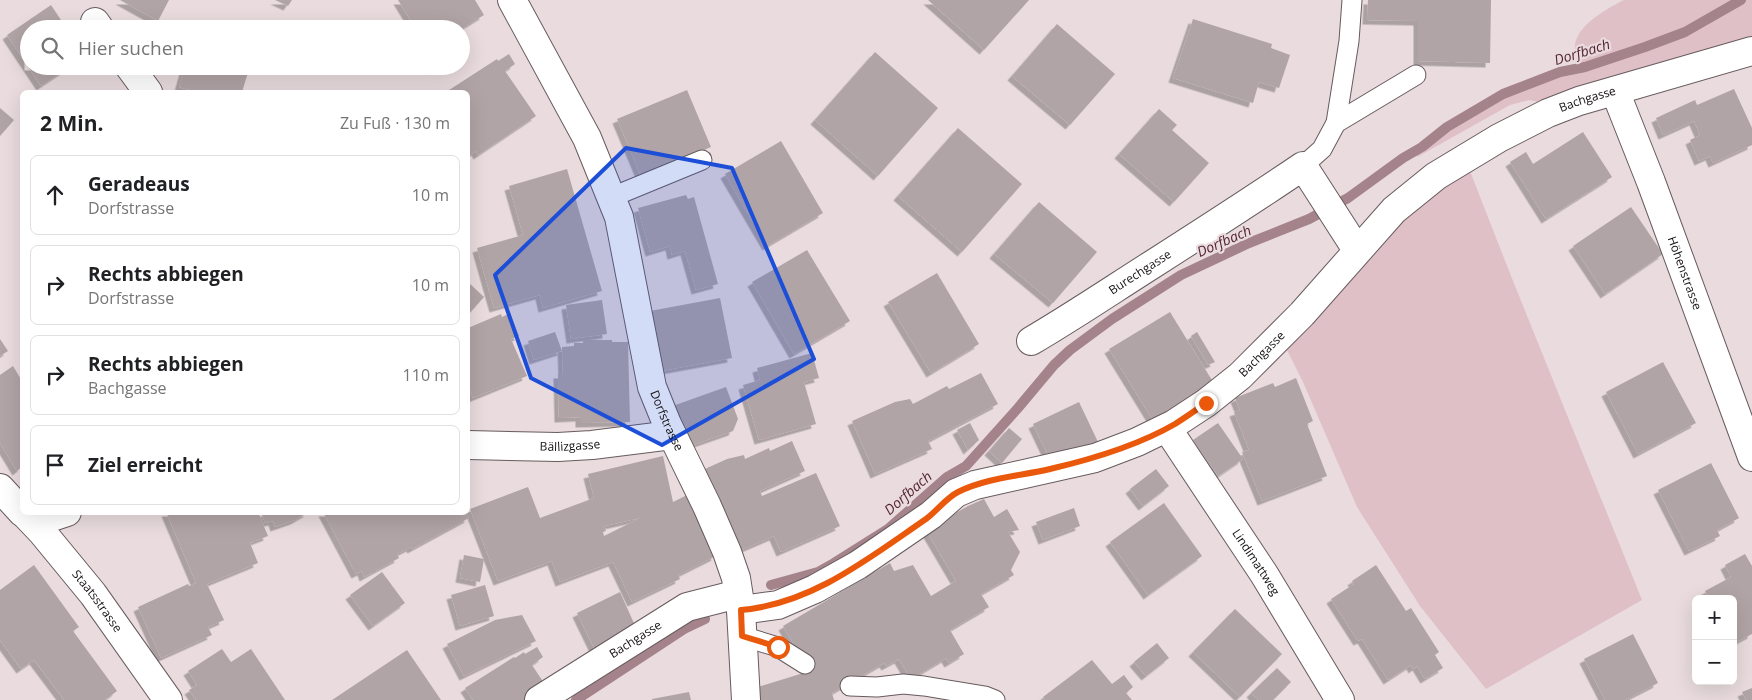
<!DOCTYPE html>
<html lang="de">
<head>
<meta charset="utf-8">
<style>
	:root { --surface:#fff; --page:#f2f2f2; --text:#202124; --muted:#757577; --line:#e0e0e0 }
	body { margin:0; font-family:"Open Sans",sans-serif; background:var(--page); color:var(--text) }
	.controls { position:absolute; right:15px; bottom:15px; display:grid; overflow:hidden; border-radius:8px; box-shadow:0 5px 20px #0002 }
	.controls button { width:45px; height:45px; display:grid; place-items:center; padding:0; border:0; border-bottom:1px solid var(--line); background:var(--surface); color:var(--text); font:25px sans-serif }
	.stop { position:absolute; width:15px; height:15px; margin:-11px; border:4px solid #ea580c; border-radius:50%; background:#fff }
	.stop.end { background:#ea580c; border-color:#fff; box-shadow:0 1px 5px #0008 }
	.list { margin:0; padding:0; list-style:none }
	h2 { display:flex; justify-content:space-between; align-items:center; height:65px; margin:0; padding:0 20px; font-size:21px }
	h2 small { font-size:16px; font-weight:400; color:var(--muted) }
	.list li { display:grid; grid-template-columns:32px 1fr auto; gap:15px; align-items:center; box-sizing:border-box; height:80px; margin:0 10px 10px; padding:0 10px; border:1px solid var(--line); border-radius:8px }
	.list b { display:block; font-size:19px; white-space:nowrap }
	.list p { margin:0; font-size:16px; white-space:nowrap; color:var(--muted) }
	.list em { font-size:16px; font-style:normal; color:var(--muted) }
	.icon { flex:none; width:28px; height:28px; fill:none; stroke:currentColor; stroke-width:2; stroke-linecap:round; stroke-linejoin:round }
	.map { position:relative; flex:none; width:1752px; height:700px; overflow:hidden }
	.search { position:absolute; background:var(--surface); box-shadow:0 5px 20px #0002; left:20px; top:20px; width:450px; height:55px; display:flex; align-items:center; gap:12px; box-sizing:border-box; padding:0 18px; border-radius:28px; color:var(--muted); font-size:19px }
	.panel { position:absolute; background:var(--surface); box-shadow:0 5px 20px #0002; left:20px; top:90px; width:450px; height:425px; border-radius:8px }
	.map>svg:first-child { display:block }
	.green { fill:#e0c0c7 }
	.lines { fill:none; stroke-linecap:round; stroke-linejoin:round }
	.stream { stroke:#a5838b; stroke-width:10 }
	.building { fill:#b1a4a7; fill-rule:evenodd; filter:url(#shadow) }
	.lane-casing { stroke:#675b5e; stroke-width:21 }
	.street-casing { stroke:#675b5e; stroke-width:30 }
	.secondary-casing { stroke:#675b5e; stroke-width:30 }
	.lane { stroke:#fff; stroke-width:19 }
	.street { stroke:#fff; stroke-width:28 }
	.secondary { stroke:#fff; stroke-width:28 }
	.route { stroke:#ea580c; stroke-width:6 }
	.marked { fill:#1d4ed8; fill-opacity:0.2; stroke:#1d4ed8; stroke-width:4; stroke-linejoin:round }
	.labels { text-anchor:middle; stroke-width:4.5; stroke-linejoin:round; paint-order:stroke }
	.street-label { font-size:12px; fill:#151011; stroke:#e9dbde }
	.water-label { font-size:14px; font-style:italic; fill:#542433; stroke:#e9dbde }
</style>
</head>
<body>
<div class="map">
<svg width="1752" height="700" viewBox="0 0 1752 700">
	<defs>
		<filter id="shadow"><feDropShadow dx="-4.5" dy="4.5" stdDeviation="0" flood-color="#0004"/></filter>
	</defs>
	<rect width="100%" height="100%" fill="#e9dbde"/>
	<g class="green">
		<path d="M1624 0H1752V51L1548 113 1539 102 1529 100 1510 105 1419 156 1403 158C1419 149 1432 138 1447 128 1486 101 1530 78 1576 69 1576 61 1574 52 1575 45 1577 25 1608 8 1624 0Z"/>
		<path d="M1465 158C1522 307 1583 453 1642 600L1486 689 1420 606 1357 507 1303 382 1280 336Z"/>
	</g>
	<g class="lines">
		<g class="stream">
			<path d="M771 585 818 572 834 563 888 529 947 477 966 466 1018 408 1054 365 1070 350 1112 319 1181 275 1249 243 1309 219 1348 198 1403 158 1422 147 1447 127 1503 94 1560 72 1585 67 1645 47 1685 32 1741 0"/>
			<path d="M576 700 684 629 705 619"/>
		</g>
	</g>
	<g class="building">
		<path d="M120 0H169L158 21Z"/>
		<path d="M275 0H292L288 6Z"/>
		<path d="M398 0H475L484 15 461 29H416Z"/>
		<path d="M928 0H1029L984 50Z"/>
		<path d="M1368 0H1491L1490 63 1418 61V21L1367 20Z"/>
		<path d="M51 5 67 29H29V66H71L41 86 7 35Z"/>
		<path d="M1193 19 1272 44 1271 48 1290 55 1279 88 1259 82 1253 103 1173 78Z"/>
		<path d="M1057 24 1115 74 1070 125 1012 76Z"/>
		<path d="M875 52 938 108 878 176 815 120Z"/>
		<path d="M509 54 515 64 505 71 536 116 478 155 476 151 468 156V92H446L497 59 498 61Z"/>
		<path d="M185 66H250L242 92H198L179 87Z"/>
		<path d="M1734 89 1752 128V145L1713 163 1710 156 1699 161 1690 140 1700 135 1694 121 1663 135 1656 118 1695 100 1697 105Z"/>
		<path d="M687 90 711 147 641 176 617 119Z"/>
		<path d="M0 108 14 120 0 136Z"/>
		<path d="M1159 109 1177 125 1172 130 1209 163 1174 202 1119 154Z"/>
		<path d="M958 128 1022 184 962 252 898 196Z"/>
		<path d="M1583 132 1612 177 1546 219 1510 162 1526 152 1533 164Z"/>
		<path d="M781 141 823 213 767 246 725 174Z"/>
		<path d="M567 169 602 291 543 308 540 295 494 308 477 248 523 235 509 186Z"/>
		<path d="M686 195 688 199 694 197 718 284 696 290 685 251 672 255 670 246 650 252 638 208Z"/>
		<path d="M1039 202 1097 252 1053 303 994 254Z"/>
		<path d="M1631 207 1663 254 1605 294 1573 246Z"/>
		<path d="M807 250 850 321 794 354 752 282Z"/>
		<path d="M937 273 979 344 931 373 888 302Z"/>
		<path d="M468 282 484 297 468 315Z"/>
		<path d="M720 298 732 358 661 371 650 311Z"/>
		<path d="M602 300 607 334 571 339 566 305Z"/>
		<path d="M1170 312 1218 390 1157 427 1109 349Z"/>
		<path d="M510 313 519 336 511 339 527 376 473 398 468 385V328L501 314 502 317Z"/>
		<path d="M555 332 562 351 534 360 528 341Z"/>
		<path d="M1197 332 1215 362 1208 365 1191 336Z"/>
		<path d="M0 339 8 351 0 356Z"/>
		<path d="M583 340H612V342H628L630 422 580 423V417L559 418 558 374H563L562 347 574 346V343H583Z"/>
		<path d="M812 353 819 378 804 382 816 424 759 440 743 385 760 380 757 368Z"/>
		<path d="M1663 362 1696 423 1638 454 1606 392Z"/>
		<path d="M13 366 22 381V467L17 471 0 443V375Z"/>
		<path d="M981 373 998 404 928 441 932 449 875 474 852 421 895 402 910 399 913 404 947 386 949 389Z"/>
		<path d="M1296 378 1313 421 1307 424 1327 476 1262 501 1242 452 1249 450 1234 412 1240 410 1235 398 1273 383 1275 387Z"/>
		<path d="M726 387 738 419 733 431 690 446 667 408Z"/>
		<path d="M1079 402 1098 442 1052 464 1033 424Z"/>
		<path d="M970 423 979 440 968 450 957 430Z"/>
		<path d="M1218 423 1243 459 1218 476 1193 440Z"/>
		<path d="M1009 428 1022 439 1002 463 989 451Z"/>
		<path d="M792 441 805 471 760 491 762 496 816 473 840 526 781 552 774 536 732 554 696 473 727 459 744 455 745 459 769 448 770 451Z"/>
		<path d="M663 456 673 502 687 495 716 556 678 575 680 579 632 602 613 562 560 582 552 561 498 581 470 509 528 487 540 518 594 498 588 474ZM640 518 604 536 603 532 606 531 604 526Z"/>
		<path d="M1711 463 1739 518 1717 530 1720 536 1689 551 1658 490Z"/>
		<path d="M1156 469 1169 486 1143 506 1130 489Z"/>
		<path d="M984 499 994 517 1007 509 1019 530 1008 532 1020 552 1011 570 1014 575 981 594 989 607 950 630 964 654 949 663 946 658 911 679 899 659 886 666 884 663 832 693 834 700H751L748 690 810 671 783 626 890 563 894 571 913 565 931 596 956 581 926 530 968 506Z"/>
		<path d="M1164 503 1202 556 1148 595 1110 542Z"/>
		<path d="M1074 508 1080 526 1043 540 1036 522Z"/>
		<path d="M166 512H258L268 536 250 543 258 563 207 584 224 620 208 627 212 635 161 658 138 607 188 584 189 586 196 583Z"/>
		<path d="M261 512H309L295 520 275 527 273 521 265 523Z"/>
		<path d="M323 512H466L469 518 412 549 411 547 397 554 399 558 364 577 362 571 356 574Z"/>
		<path d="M1745 554 1752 566V634L1733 644V599H1709L1705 591 1731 577 1725 565Z"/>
		<path d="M464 555 484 559 480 582 460 578Z"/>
		<path d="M34 565 79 627 73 631 117 691 105 700H64L34 660 21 669 0 640V590Z"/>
		<path d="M1376 565 1406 611 1411 608 1439 652 1435 655 1443 668 1425 679 1417 666 1413 669 1411 665 1388 680 1362 639 1358 641 1331 599 1354 584 1352 581Z"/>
		<path d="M382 572 405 603 373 626 350 595Z"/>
		<path d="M485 585 494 616 460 626 451 595Z"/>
		<path d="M620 592 637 630 595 650 577 613Z"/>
		<path d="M1235 609 1282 654 1240 697 1193 652Z"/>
		<path d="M522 615 536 641 464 676 447 644 495 620Z"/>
		<path d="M1633 634 1658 683 1625 700H1605L1584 659Z"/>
		<path d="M1157 643 1169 658 1146 676 1134 662Z"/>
		<path d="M537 647 543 657 532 665 544 683 537 691 524 700H473L465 688 514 657 515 658 524 652 525 654Z"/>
		<path d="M222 649 231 662 251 649 285 700H196L189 690 197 685 188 671Z"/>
		<path d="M407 650 441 700H332Z"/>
		<path d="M1092 660 1112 684 1124 675 1133 687 1126 693 1132 700H1045L1043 697Z"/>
		<path d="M1277 668 1291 682 1273 700H1258L1251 693Z"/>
		<path d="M1752 688V700H1746L1742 692Z"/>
		<path d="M689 692 691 700H652V699Z"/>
	</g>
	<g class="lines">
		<defs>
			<g id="lane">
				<path d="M1336 123 1349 41 1352 0"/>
				<path d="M1303 166 1322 149 1336 123 1416 75"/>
				<path d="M612 197 702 160"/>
				<path d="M742 636 778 647 805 664"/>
				<path d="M850 686 877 687 903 684 924 686 985 696 995 700"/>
			</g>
			<g id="street">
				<path id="s1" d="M512 0 587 138 619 217 652 387 667 424 707 506 727 552 736 578 741 610 746 700"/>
				<path d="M95 22 100 29"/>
				<path d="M129 66 148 92"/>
				<path id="s2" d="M1615 91 1651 182 1752 457"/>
				<path id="s3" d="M1031 341C1072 317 1112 290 1153 264 1203 232 1253 200 1303 166L1357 250"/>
				<path id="s4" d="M1167 428 1264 574 1340 700"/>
				<path id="s5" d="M468 445 558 447 592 445 672 435"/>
				<path d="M34 523 67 512"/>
				<path id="s6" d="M741 610 778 605 815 589 858 565 931 515 956 493 975 485 1095 458 1137 442 1174 424 1206 403 1240 376 1302 314 1394 210 1436 176 1499 138 1548 113 1579 101 1752 51"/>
				<path id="s7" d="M539 700 687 607 738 594"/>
			</g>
			<g id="secondary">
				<path d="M0 488 22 512"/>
				<path id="s8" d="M23 512 42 532 93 594 168 700"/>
			</g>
		</defs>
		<use href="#lane" class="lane-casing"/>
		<use href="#street" class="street-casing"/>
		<use href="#secondary" class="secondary-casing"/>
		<use href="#lane" class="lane"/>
		<use href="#street" class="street"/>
		<use href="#secondary" class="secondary"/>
	</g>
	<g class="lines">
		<path class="route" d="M778 647 742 636 741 610C812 604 869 558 926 519 937 511 946 498 958 492 986 478 1020 476 1050 469 1093 459 1137 446 1175 424 1186 417 1196 410 1206 403"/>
	</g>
	<path class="marked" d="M626 148 732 168 814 359 662 445 531 378 495 275Z"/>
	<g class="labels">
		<g class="street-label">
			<text dy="4" stroke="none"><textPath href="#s6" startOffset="1011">Bachgasse</textPath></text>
			<text dy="4" stroke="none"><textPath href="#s3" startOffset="129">Burechgasse</textPath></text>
			<text dy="4" stroke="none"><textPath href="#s2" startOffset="195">Höhenstrasse</textPath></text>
			<text dy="4" stroke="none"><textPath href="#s6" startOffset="591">Bachgasse</textPath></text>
			<text dy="4" stroke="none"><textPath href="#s1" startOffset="452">Dorfstrasse</textPath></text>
			<text dy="4" stroke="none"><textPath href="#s5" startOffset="102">Bällizgasse</textPath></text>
			<text dy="4" stroke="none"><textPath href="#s4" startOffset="161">Lindimattweg</textPath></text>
			<text dy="4" stroke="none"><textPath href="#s8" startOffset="116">Staatsstrasse</textPath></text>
			<text dy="4" stroke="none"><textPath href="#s7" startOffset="114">Bachgasse</textPath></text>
		</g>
		<g class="water-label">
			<text transform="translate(1582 52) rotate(-17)" y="5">Dorfbach</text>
			<text transform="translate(1224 241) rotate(-24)" y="5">Dorfbach</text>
			<text transform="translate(908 493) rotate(-41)" y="5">Dorfbach</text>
		</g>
	</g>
</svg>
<div class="controls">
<button>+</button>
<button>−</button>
</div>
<div class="stop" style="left:778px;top:647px"></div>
<div class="stop end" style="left:1206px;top:403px"></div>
<div class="search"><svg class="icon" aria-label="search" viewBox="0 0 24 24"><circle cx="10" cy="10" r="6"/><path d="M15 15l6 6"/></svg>Hier suchen</div>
<section class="panel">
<h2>2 Min.<small>Zu Fuß · 130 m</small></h2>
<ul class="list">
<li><svg class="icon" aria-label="ahead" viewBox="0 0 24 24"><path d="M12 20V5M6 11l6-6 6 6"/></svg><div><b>Geradeaus</b><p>Dorfstrasse</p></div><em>10 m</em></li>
<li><svg class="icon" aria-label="right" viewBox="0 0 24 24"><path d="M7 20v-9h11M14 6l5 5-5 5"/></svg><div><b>Rechts abbiegen</b><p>Dorfstrasse</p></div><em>10 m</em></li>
<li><svg class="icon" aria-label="right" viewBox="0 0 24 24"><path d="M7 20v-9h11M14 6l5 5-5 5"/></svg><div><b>Rechts abbiegen</b><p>Bachgasse</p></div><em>110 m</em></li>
<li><svg class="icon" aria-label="arrive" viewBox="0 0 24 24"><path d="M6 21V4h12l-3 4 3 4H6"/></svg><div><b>Ziel erreicht</b></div></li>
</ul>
</section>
</div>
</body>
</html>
